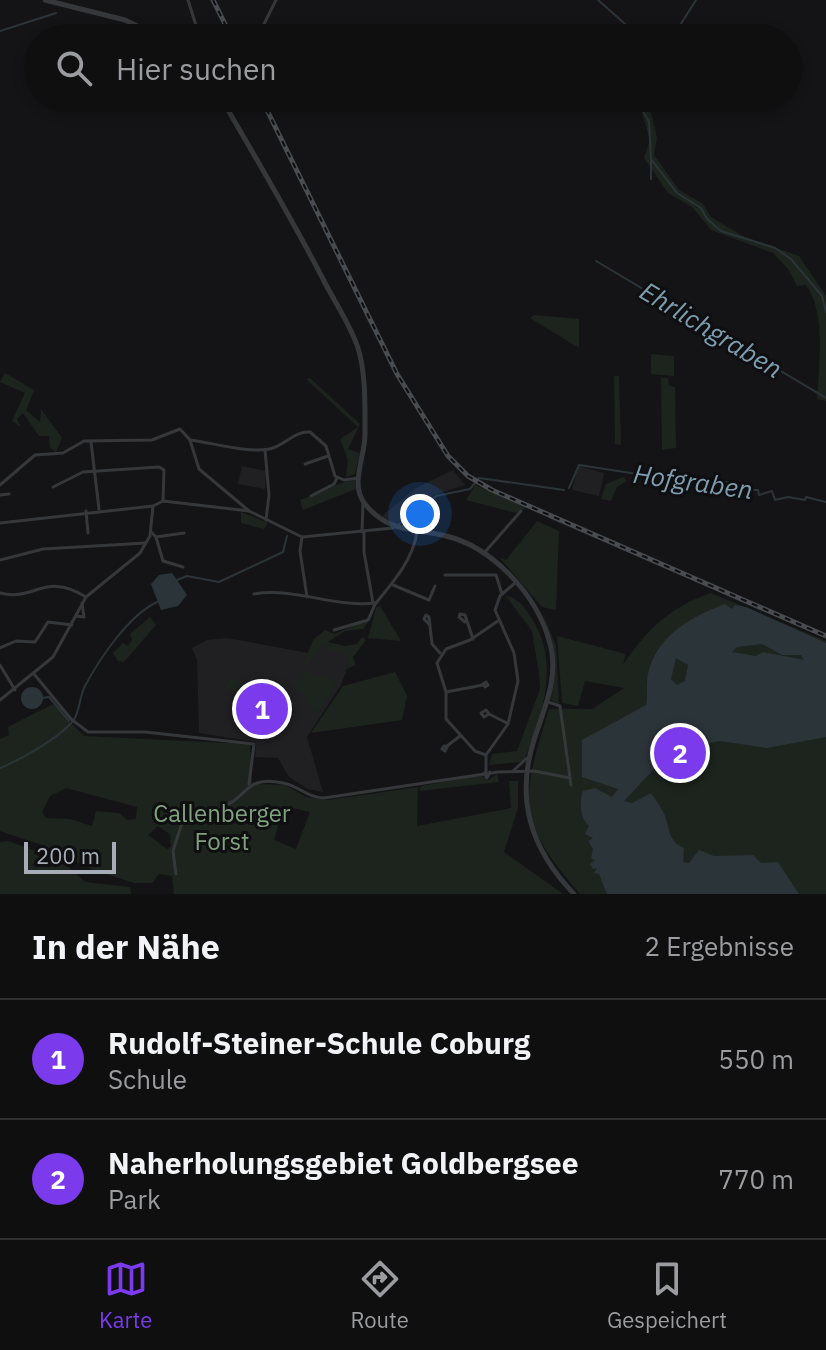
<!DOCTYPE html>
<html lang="de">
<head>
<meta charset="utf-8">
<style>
	:root { --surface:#0f0f10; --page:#181819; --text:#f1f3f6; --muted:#9b9c9f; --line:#2f2f30; --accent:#7c3aed }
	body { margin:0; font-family:"IBM Plex Sans",sans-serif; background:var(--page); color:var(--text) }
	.scale { position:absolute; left:24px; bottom:20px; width:92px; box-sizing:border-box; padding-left:8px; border:4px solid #a6adb6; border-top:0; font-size:22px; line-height:28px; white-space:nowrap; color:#a6adb6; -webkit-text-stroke:6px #0f0f11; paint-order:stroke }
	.you { position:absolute; left:420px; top:514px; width:28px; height:28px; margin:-20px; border:6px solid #fff; border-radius:50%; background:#1a73e8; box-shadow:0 0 0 12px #1a73e833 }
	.badge { display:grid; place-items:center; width:52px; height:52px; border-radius:50%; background:var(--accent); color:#fff; font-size:26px; font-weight:700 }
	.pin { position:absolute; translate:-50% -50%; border:4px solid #fff; box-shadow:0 2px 8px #0006 }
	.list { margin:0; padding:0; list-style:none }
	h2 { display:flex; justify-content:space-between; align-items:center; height:104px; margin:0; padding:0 32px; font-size:34px }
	h2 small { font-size:26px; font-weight:400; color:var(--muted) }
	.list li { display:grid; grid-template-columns:52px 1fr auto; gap:24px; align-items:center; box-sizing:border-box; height:120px; padding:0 32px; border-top:2px solid var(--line) }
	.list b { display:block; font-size:30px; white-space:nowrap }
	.list p { margin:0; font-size:26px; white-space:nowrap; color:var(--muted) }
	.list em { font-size:26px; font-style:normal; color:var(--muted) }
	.icon { flex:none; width:44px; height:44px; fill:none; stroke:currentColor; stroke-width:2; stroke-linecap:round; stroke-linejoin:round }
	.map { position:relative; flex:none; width:826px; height:894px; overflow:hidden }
	.search { position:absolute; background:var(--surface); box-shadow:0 4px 12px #0003; left:24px; right:24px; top:24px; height:88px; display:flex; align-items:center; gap:20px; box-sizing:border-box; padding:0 28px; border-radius:44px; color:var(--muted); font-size:30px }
	.sheet { height:344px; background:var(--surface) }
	nav { display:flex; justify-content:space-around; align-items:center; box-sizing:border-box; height:112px; border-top:2px solid var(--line); background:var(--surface); font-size:22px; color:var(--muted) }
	nav a { display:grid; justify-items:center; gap:4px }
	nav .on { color:var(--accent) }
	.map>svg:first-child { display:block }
	.built { fill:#202023 }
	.green { fill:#1c241d; fill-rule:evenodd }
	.water { fill:#2b3439; fill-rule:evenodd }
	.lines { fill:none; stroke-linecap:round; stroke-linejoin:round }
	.stream { stroke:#2b3439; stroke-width:2 }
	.minor { stroke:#35373b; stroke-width:3 }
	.tertiary { stroke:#35373b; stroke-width:5 }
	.rail-casing { stroke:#484b50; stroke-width:5 }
	.rail { stroke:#0f0f11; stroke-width:2; stroke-dasharray:6; stroke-linecap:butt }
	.labels { text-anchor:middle; stroke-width:6; stroke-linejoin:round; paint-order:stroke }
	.park-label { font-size:24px; fill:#7fa17e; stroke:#0f0f11 }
	.water-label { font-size:26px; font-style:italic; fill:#7e9eb0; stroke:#0f0f11 }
</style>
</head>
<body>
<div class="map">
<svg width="826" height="894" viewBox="0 0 826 894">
	<rect width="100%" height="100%" fill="#141416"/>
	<g class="built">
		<path d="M259 98H263L374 329 423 419 371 328Z"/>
		<path d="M242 466 266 471 265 489 238 484Z"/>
		<path d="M578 466 604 473 599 496 572 490Z"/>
		<path d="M453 470 465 485 434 495 395 525 382 516 416 488Z"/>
		<path d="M534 507 826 634V638L550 519Z"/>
		<path d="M227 638 314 654 321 645 353 652 341 685 307 737 323 792 308 789 289 777 278 758 255 757 256 742 199 733 197 660 192 648 207 640Z"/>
	</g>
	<g class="green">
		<path d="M637 98 645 110 651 112 657 138 654 155 679 190 703 204 711 217 743 236 799 256 826 296V401L817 399C819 366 826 311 806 285L797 286 789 270 773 253 711 230 692 207 668 193 644 158 650 139Z"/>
		<path d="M534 315 579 319V348L530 318Z"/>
		<path d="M651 354 674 356V376L651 374Z"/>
		<path d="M5 373 34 390 26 410 40 422 41 409 62 438 56 452 50 448 49 436H39L23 413 17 419 21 427 12 421 25 393 0 382Z"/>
		<path d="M614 376H619L621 445 615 444Z"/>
		<path d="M310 378 360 424 348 449 360 453 355 474 346 477 348 460 340 439 358 427 306 379Z"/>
		<path d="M661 378H668L669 386 675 387 676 448 662 450Z"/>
		<path d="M623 477 627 481 617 487 611 501 601 499 606 484Z"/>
		<path d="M355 480 356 489 303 510 300 500C319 494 336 482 355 480Z"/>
		<path d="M475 485 527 507 516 513 466 500Z"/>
		<path d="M241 512 268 523 264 529 241 523Z"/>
		<path d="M537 521 559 531 556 610 542 607 499 557 506 560Z"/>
		<path d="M711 593 826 641V894H580C515 819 521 800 549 709H592L624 688 585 681 578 706 562 703 557 636 626 654 623 665C646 630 670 607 711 593Z"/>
		<path d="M505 595C520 600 523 605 532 619 560 663 543 713 525 758L520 762 489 765 492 754 517 751 540 689 539 673 532 631Z"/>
		<path d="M380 606 401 641 368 638 376 608Z"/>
		<path d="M542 611 556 646 559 704 551 700 553 645Z"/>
		<path d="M150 617 156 625 124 662 118 661 113 653 123 643 128 646 132 640 130 634Z"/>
		<path d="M370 619 363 629 345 631 328 642 345 646 357 644 362 637 366 640 353 657 355 665 347 669 349 658 343 651H334L322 645 306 666 303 664 313 640 325 630 334 634Z"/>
		<path d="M305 671 318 675 317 679 320 673 337 684 317 714 305 695 294 688Z"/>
		<path d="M395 672 407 696 402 720 311 733 343 686Z"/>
		<path d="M233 677 248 686 249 696 225 688Z"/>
		<path d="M282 683 285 685C273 702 279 725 262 740L259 736 265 732 273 711 261 699 272 701Z"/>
		<path d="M53 704 84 736 250 744 252 784 285 785 306 797 328 800 418 787 417 826 511 808 509 781H518V808L504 852 563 894H174L172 876 159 874 152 883H134L91 869 42 845 0 831V739L9 735 8 727ZM66 788 137 807 136 819 127 820 119 813 96 811 92 826 70 819 46 818 42 812 50 796ZM284 806 310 812 296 849 274 840ZM158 826 170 834 171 846 167 849 148 835Z"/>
		<path d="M497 774 499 782 420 791 421 786 481 775 488 780Z"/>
		<path d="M8 841 59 859 85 882 130 887 131 894H0V842Z"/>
	</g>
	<g class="water">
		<path d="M172 573 187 595 178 606 161 610 151 584 159 575Z"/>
		<path d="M725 604 732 609 735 605 746 607 826 643V737L767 748 720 741 682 749 656 767 624 801 632 803 651 793C655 799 659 804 662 810 671 824 665 840 684 848L683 862 689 863 699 850 714 856 753 855 761 863 778 862 799 894H607L599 874 594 873 597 868 593 869 590 864 595 860 591 858 593 849 588 841 593 838 585 834 589 826C580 818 579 802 583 791L595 788 612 797 618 789 582 777V740L646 705C648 696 646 684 648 674 656 636 692 616 725 604ZM762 644 782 655H801L804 660 763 652 756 656 732 652 737 647ZM676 658 688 665 685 681 677 685 671 679Z"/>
		<circle cx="32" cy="698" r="11"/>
	</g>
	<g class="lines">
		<g class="stream">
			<path d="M598 0 641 38"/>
			<path d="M0 31 56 13"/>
			<path d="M672 38 696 0"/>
			<path d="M639 98 638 102 649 122 651 159 677 193 701 208 707 219 721 231 775 248 791 259 822 296 826 312"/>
			<path d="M651 160V179"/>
			<path d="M596 261 826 398"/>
			<path d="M569 488 579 465 715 486 726 482 734 484 738 494 745 490H758L759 495 772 491 775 500 788 497 805 500 806 497 826 502"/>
			<path d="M399 524 436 496 470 489 479 478 564 490"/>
			<path d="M177 580 187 576 219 582 283 552 287 536"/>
			<path d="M42 698 49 697 69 721"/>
			<path d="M0 768C20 760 59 738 73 721 80 712 79 697 85 686 100 658 128 616 157 602"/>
		</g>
		<g class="minor">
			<path d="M188 0 200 38"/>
			<path d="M257 38 276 0"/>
			<path d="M190 440C214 443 245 453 269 449 285 446 293 431 310 432L326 446 335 476 344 480 359 478"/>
			<path d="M91 442 99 509"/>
			<path d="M265 450 269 495 266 520"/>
			<path d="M305 464 328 456"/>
			<path d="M0 485 35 455 63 453 84 441 152 440 180 429 190 440 199 469 249 511"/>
			<path d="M53 487 83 472 159 467 164 470 163 501"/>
			<path d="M0 495 9 494"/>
			<path d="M311 496 334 484 337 478"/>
			<path d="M86 511 88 533"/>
			<path d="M0 523 153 506 163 501 249 511 302 537 393 528"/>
			<path d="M151 532 156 537 163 561 183 567"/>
			<path d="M362 532 363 502"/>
			<path d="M364 532V552L373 603"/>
			<path d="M156 537 184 533"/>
			<path d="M302 537 300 551 307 597"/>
			<path d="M485 552 521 511"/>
			<path d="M0 560 43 549 146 543"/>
			<path d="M445 575H496L502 594"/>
			<path d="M393 585 429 600 435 586"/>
			<path d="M0 593C34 602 45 571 86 597"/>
			<path d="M254 594C295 587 334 608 376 603"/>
			<path d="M76 616 84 617 82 603"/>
			<path d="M465 622 459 617 460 614 465 615 473 639"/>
			<path d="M429 624 424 619 426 615 429 617 432 644 440 653"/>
			<path d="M334 630 368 620C371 615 373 607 376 603 393 582 412 561 417 533"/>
			<path d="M0 648 16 641 35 642 48 622 72 625"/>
			<path d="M0 665 15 690"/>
			<path d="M34 674 71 719 88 732H145L254 744 249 784"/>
			<path d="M486 682 488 685 485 687 483 684Z"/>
			<path d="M446 692 483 685"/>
			<path d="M0 700 53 657 86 597 140 553 150 536 153 506"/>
			<path d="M548 702 560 706 571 785"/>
			<path d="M486 710 489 714 484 717 481 713Z"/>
			<path d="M489 714 507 723"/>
			<path d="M444 746 447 747 445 751 442 749Z"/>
			<path d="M447 746 460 736"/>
			<path d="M486 755 475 751 446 719V692L437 663 446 649 470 640 498 621"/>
			<path d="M513 771 527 758"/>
			<path d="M484 773 487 778 490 772"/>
			<path d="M486 773V755L508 724 518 681 514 653 495 610 500 596 515 583"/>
			<path d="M176 874 173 851 182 823C194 813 209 813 223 807 249 796 245 775 283 783 299 786 308 798 324 798L498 772 534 771 570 778"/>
		</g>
		<g class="tertiary">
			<path d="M45 0 125 20 162 38"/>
			<path d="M221 98C257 160 293 220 325 283 336 304 351 326 358 348 366 373 365 408 365 433 366 455 349 484 365 504 388 533 414 528 446 536 492 547 536 594 549 640 560 675 545 706 534 740 515 800 531 849 574 894"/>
		</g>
		<defs>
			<g id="rail">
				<path d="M213 0 232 38"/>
				<path d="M261 98 397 374 448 456 468 476 492 490 826 636"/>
			</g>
		</defs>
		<use href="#rail" class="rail-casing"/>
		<use href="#rail" class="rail"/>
	</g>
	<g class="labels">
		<g class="park-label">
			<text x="222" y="822">Callenberger<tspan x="222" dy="28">Forst</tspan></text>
		</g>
		<g class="water-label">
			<text transform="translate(711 330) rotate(31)" y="9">Ehrlichgraben</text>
			<text transform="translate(693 482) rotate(8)" y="9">Hofgraben</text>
		</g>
	</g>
</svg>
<div class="scale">200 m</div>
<div class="you"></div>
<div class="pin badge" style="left:262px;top:709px">1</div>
<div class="pin badge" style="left:680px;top:753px">2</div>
<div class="search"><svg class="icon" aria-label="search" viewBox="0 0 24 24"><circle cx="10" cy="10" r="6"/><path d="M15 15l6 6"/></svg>Hier suchen</div>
</div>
<section class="sheet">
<h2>In der Nähe<small>2 Ergebnisse</small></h2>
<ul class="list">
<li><span class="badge">1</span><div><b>Rudolf-Steiner-Schule Coburg</b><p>Schule</p></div><em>550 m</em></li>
<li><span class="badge">2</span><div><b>Naherholungsgebiet Goldbergsee</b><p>Park</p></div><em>770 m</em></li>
</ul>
</section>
<nav>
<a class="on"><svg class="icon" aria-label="map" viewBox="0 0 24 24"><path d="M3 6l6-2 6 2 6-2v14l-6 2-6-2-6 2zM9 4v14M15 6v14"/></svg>Karte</a>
<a><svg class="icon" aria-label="directions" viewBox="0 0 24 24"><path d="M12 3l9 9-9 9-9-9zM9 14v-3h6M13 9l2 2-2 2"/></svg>Route</a>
<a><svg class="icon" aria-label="saved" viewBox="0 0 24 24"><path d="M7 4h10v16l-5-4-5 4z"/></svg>Gespeichert</a>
</nav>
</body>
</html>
